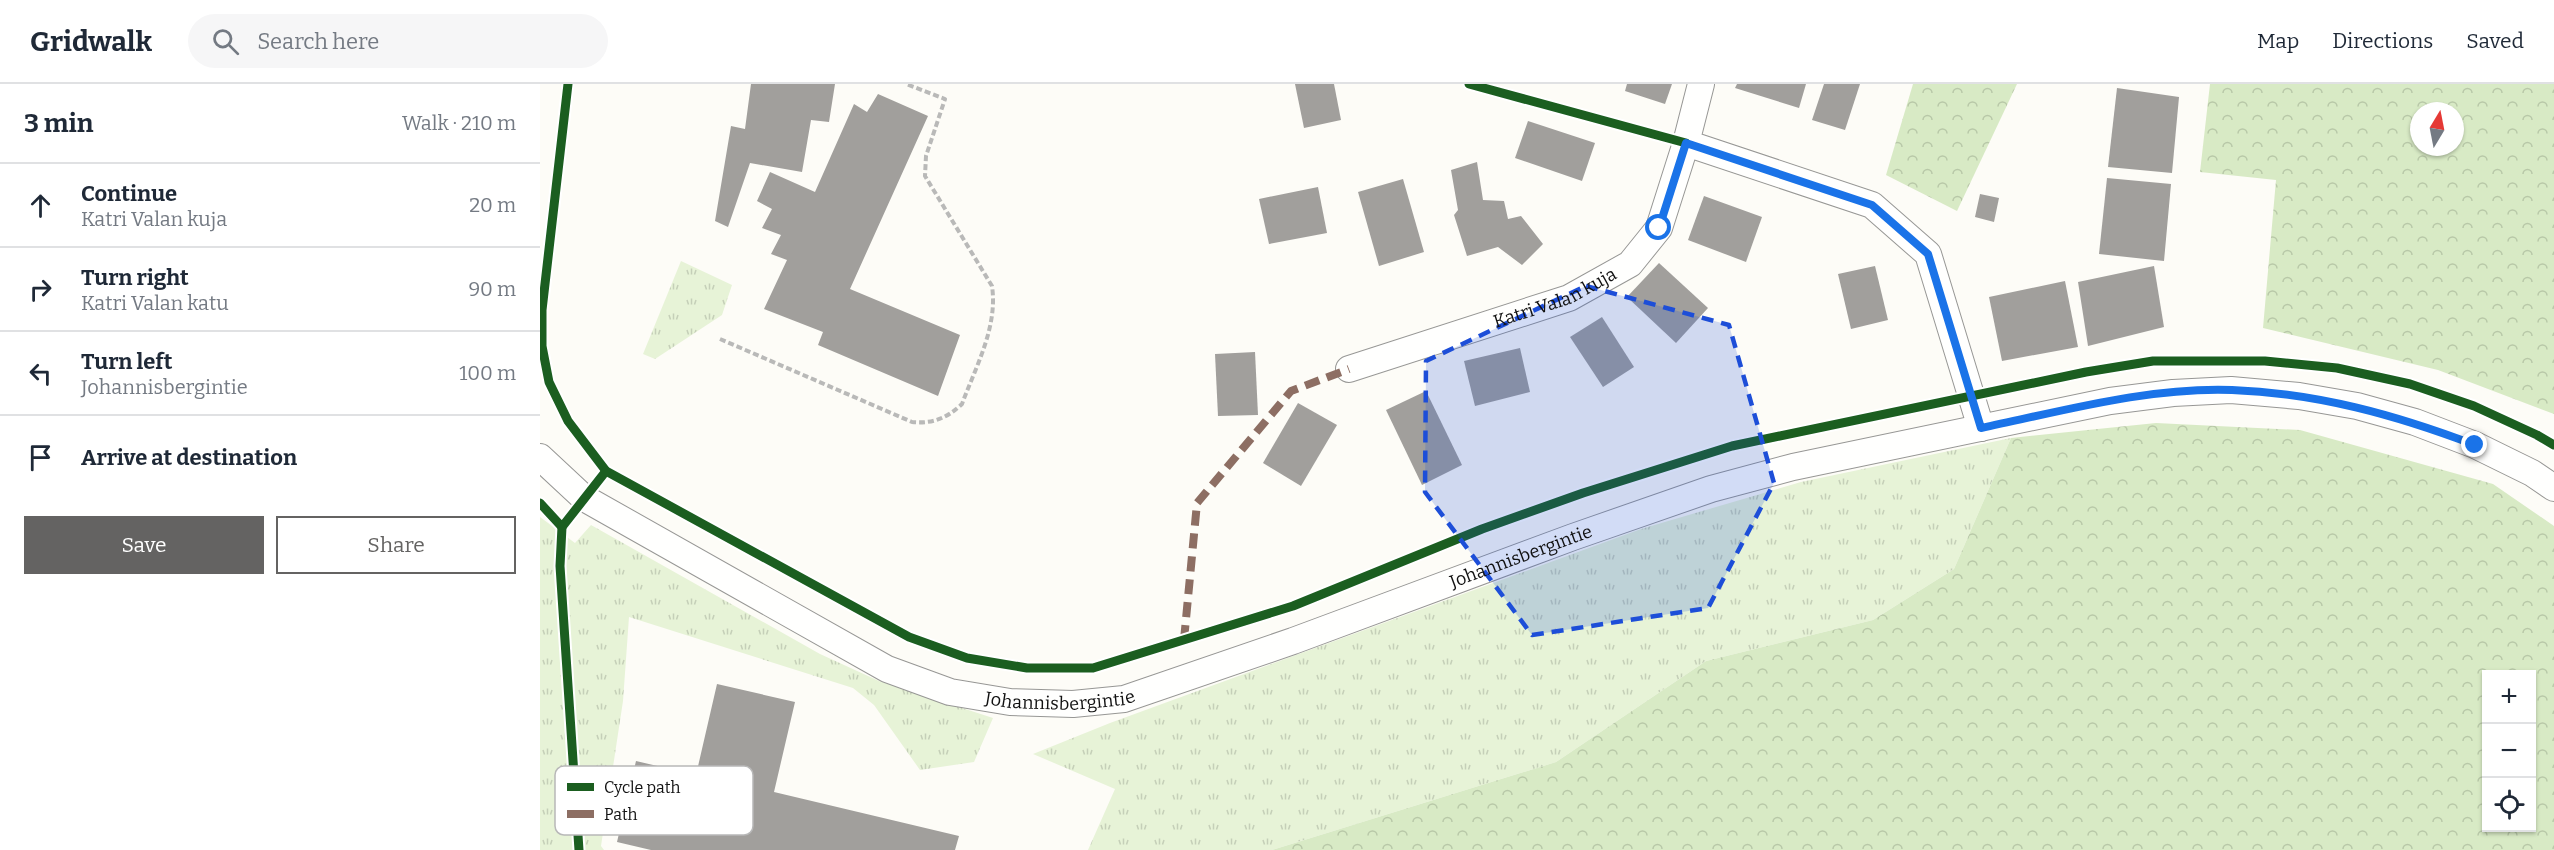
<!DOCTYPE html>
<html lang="en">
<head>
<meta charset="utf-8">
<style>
	:root { --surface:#fff; --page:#f6f6f7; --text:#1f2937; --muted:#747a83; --line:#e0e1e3; --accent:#646362 }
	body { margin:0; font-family:Bitter,serif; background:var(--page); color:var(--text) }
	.controls { position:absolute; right:18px; bottom:18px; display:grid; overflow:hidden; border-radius:0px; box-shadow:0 2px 4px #0004 }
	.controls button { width:54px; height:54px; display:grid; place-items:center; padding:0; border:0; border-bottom:2px solid var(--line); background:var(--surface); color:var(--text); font:30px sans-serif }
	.compass { position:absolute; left:1870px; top:18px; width:54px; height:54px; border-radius:50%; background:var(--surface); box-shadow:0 2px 4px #0004; rotate:10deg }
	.stop { position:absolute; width:18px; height:18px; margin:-14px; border:4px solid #1a73e8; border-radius:50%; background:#fff }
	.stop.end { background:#1a73e8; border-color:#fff; box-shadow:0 2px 6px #0008 }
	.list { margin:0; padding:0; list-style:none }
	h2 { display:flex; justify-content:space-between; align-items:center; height:78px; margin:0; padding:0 24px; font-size:26px }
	h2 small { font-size:20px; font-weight:400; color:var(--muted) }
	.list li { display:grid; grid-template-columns:39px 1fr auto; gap:18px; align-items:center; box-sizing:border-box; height:84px; padding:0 24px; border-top:2px solid var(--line) }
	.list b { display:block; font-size:22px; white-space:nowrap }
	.list p { margin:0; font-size:20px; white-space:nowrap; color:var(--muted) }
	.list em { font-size:20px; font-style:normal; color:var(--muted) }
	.actions { display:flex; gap:12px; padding:18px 24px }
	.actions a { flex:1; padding:14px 0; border:2px solid var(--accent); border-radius:0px; text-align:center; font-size:21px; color:var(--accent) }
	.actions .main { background:var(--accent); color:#fff }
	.icon { flex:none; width:33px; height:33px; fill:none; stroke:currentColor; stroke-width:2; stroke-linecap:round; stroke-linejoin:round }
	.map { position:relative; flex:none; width:2014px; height:766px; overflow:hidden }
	header { display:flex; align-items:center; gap:36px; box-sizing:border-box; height:84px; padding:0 30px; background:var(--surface); border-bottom:2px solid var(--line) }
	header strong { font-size:28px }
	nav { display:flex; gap:33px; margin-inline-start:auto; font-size:21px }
	.search { width:420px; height:54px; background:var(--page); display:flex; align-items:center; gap:15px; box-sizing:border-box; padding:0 21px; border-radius:33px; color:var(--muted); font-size:22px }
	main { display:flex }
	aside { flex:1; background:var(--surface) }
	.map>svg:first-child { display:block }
	.grass { fill:url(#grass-tufts) }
	.forest { fill:url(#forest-crowns); fill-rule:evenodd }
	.building { fill:#a19f9c }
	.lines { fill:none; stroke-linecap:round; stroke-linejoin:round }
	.minor-casing { stroke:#979795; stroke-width:28 }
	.path { stroke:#b9b9b8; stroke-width:4; stroke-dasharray:6 3; stroke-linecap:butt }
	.minor { stroke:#fffffe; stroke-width:26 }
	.quiet { stroke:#8d6e63; stroke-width:8; stroke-dasharray:15 8; stroke-linecap:butt }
	.cycleway-casing { stroke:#fff; stroke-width:13 }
	.cycleway { stroke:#1b5e20; stroke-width:9 }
	.route { stroke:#1a73e8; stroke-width:8 }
	.marked { fill:#1d4ed8; fill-opacity:0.2; stroke:#1d4ed8; stroke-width:4.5; stroke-dasharray:12 8; stroke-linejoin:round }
	.labels { text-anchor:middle; stroke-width:6; stroke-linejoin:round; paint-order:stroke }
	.street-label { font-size:18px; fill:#111; stroke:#fff }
	.key { fill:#fff; stroke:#b8b8b8; stroke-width:1.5 }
	.key-label { font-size:16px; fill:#111 }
</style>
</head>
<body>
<header>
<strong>Gridwalk</strong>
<div class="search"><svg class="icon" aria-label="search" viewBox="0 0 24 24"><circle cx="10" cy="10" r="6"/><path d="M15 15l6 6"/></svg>Search here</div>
<nav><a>Map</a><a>Directions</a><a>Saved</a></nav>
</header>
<main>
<aside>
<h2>3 min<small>Walk · 210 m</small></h2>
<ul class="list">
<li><svg class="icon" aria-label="ahead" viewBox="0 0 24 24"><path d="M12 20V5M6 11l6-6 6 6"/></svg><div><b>Continue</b><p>Katri Valan kuja</p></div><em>20 m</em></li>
<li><svg class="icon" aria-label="right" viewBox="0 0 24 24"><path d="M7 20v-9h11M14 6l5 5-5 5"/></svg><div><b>Turn right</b><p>Katri Valan katu</p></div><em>90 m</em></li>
<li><svg class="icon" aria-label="left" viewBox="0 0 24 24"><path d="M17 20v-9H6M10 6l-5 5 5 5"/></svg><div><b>Turn left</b><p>Johannisbergintie</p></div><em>100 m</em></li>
<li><svg class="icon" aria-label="arrive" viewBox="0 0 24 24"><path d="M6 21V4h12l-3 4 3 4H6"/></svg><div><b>Arrive at destination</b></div></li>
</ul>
<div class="actions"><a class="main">Save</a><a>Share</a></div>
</aside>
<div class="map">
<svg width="2014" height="766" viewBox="0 0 2014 766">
	<defs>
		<pattern id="grass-tufts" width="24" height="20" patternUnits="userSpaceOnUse" patternTransform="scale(1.5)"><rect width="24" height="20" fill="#e7f3d7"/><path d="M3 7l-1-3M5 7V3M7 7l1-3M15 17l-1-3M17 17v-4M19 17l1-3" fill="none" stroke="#c5cfb8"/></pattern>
		<pattern id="forest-crowns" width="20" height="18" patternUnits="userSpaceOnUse" patternTransform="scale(1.5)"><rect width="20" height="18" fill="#d8eac5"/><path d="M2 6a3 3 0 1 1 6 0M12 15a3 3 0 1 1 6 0" fill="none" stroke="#b8c8a8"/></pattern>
	</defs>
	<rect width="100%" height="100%" fill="#fdfcf7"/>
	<g class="grass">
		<path d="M141 177 192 201 182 231 115 275 103 270Z"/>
		<path d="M1471 354 1414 485 1333 536 1166 577 1016 678 732 766H548L575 705 493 670 570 639 1101 445 1261 398Z"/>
		<path d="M0 433 35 459 51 441 280 570 339 597 453 634 434 678 380 686 334 621 313 604 89 533 83 617 61 762 64 766H0Z"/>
	</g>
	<g class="forest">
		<path d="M1373 0H1477L1417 127 1346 91Z"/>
		<path d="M1670 0H2014V330L1898 286 1723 244 1736 96 1660 88ZM1879 27H1915V63H1879Z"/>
		<path d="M1616 339 1760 346 1953 400 2014 442V766H732L1016 678 1166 577 1333 536 1414 485 1471 354ZM1992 590V744H1946V590Z"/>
	</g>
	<g class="building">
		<path d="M211 0H295L289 38 271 36 262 88 210 79 188 143 175 137 191 42 205 45Z"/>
		<path d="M755 0H794L801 36 764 44Z"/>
		<path d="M1087 0H1132L1125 20 1085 7Z"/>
		<path d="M1197 0H1266L1259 24 1195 4Z"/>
		<path d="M1284 0H1320L1305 46 1272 36Z"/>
		<path d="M1577 4 1639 13 1632 89 1568 83Z"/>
		<path d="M338 10 388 32 310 205 420 251 398 312 278 261 283 248 224 225 247 176 231 170 241 151 222 144 232 125 217 117 230 88 275 108 314 20 327 28Z"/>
		<path d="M988 37 1055 59 1042 97 975 74Z"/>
		<path d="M937 78 943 116 964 117 968 135 981 132 1003 160 982 181 958 163 927 172 914 131 918 126 911 86Z"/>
		<path d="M1567 94 1631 100 1624 177 1559 170Z"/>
		<path d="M863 95 884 168 839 182 818 108Z"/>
		<path d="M778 103 787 149 729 160 719 115Z"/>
		<path d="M1440 110 1459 114 1454 138 1435 133Z"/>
		<path d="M1164 112 1222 133 1206 178 1148 156Z"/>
		<path d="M1119 179 1168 224 1136 259 1087 213Z"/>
		<path d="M1335 182 1348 236 1311 245 1298 190Z"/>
		<path d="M1614 182 1624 243 1548 262 1538 198Z"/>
		<path d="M1525 197 1538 263 1462 277 1449 213Z"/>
		<path d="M1062 233 1094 283 1063 303 1030 253Z"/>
		<path d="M980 264 990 308 935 322 924 277Z"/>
		<path d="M715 268 718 331 678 332 675 270Z"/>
		<path d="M886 307 922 381 882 401 846 326Z"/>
		<path d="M758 319 797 341 761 402 723 379Z"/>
		<path d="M177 600 255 618 234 708 419 752 415 766H111L77 758 96 677 156 691Z"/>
	</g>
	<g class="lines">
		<defs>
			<g id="minor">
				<path d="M1161 0 1146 59 1332 121 1388 170 1441 344"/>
				<path id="s1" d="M809 285 1029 214 1090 180 1119 144 1146 59"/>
				<path id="s2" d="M0 373 44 414 347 585 410 608 470 618 533 620 584 615 753 557 1033 453 1171 405 1253 383 1570 317 1633 309 1691 306 1759 312 1817 322 1875 338 1935 361 1992 389 2014 404"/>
			</g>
		</defs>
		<use href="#minor" class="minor-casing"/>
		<path class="path" d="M180 255 372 338C393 340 407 334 422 320 436 282 458 243 452 202L385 92 386 72 405 15 366 0"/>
		<use href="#minor" class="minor"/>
		<path class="quiet" d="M644 556 657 419 751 307 809 285"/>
		<defs>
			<g id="cycleway">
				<path d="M28 0 2 226V262L9 298 28 337 66 387 369 553 427 574 487 584H553L753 522 942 445 1043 409 1192 362 1546 288 1613 277H1725L1797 284 1870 300 1934 322 1997 351 2014 361"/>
				<path d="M929 0 1146 59"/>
				<path d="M0 419 22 443 66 387"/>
				<path d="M22 443 20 482 39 766"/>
			</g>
		</defs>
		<use href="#cycleway" class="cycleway-casing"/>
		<use href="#cycleway" class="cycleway"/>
	</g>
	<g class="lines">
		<path class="route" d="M1119 144 1146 59 1332 121 1388 170 1441 344C1523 327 1608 303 1692 306 1777 309 1856 331 1935 361"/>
	</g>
	<path class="marked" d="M1046 202 1189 241 1234 399 1168 524 992 551 885 408 886 277Z"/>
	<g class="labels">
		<g class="street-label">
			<text dy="6" stroke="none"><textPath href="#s1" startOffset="218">Katri Valan kuja</textPath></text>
			<text dy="6" stroke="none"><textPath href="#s2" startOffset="1072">Johannisbergintie</textPath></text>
			<text dy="6" stroke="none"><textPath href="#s2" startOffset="586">Johannisbergintie</textPath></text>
		</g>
	</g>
	<rect x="15" y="682" width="198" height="69" rx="9" class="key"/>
	<rect x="27" y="699" width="27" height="8" fill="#1b5e20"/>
	<rect x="27" y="726" width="27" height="8" fill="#8d6e63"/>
	<g class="key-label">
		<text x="64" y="709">Cycle path</text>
		<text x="64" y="736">Path</text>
	</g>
</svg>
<div class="controls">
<button>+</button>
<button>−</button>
<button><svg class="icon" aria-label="locate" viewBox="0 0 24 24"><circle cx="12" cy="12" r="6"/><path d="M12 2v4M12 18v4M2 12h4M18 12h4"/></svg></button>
</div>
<svg class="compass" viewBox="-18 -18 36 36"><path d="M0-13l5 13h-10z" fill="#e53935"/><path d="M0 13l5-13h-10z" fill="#747a83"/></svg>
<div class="stop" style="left:1119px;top:144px"></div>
<div class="stop end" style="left:1935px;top:361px"></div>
</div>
</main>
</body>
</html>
